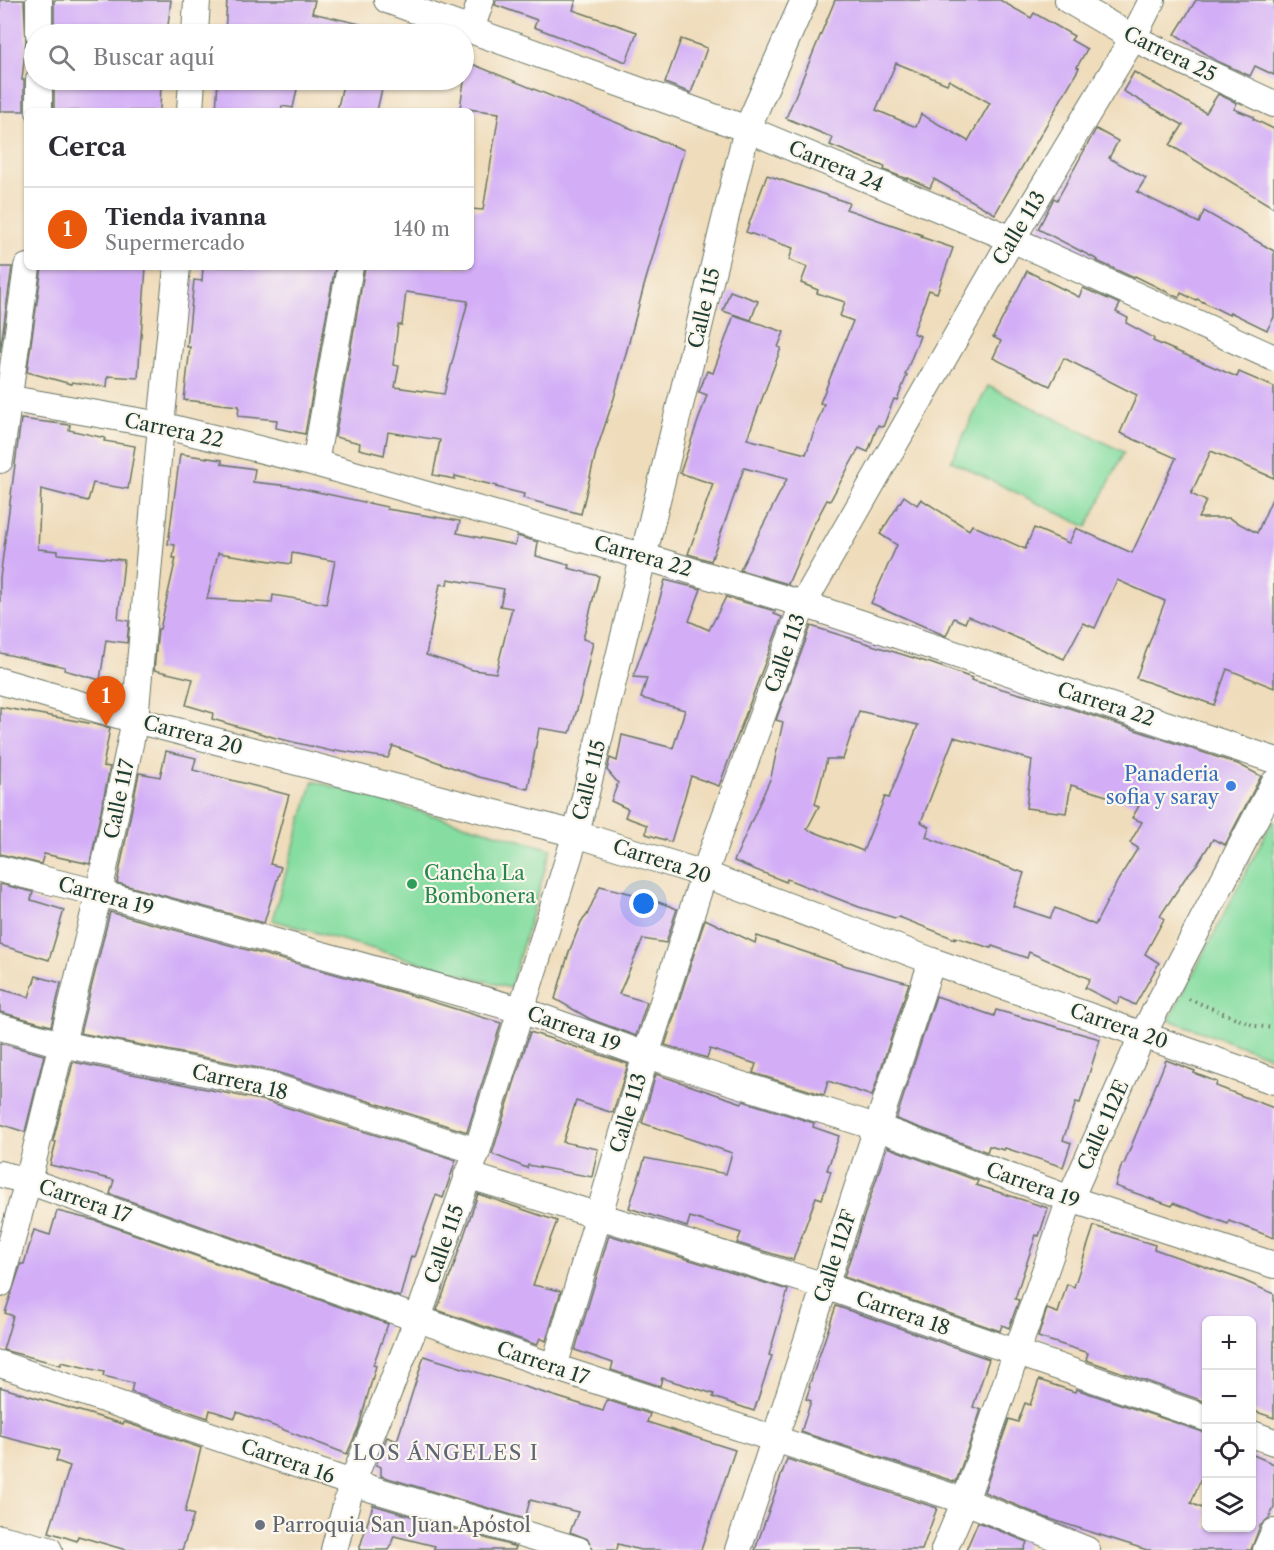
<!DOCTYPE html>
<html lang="es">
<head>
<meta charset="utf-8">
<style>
	:root { --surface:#fff; --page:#f2f2f3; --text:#2b2b33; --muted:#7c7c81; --line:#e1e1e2; --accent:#ea580c }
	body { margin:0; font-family:"Libre Caslon Text",serif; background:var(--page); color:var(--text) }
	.controls { position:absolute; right:18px; bottom:18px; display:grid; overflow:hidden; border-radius:9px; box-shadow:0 2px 4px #0004 }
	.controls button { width:54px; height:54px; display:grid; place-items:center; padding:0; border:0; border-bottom:2px solid var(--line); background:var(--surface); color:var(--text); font:30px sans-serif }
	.you { position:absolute; left:644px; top:904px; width:21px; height:21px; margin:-15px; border:4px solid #fff; border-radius:50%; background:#1a73e8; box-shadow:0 0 0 9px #1a73e833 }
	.badge { display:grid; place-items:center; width:39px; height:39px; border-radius:50%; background:var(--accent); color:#fff; font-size:20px; font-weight:700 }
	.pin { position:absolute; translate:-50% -50px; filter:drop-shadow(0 2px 3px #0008) }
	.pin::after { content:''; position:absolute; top:32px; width:21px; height:18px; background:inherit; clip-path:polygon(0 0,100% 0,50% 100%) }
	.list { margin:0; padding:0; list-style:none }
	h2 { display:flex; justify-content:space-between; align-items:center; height:78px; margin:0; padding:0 24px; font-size:26px }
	h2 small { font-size:20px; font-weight:400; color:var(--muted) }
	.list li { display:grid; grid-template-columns:39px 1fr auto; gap:18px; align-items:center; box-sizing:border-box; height:84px; padding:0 24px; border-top:2px solid var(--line) }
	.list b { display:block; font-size:22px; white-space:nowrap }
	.list p { margin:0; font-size:20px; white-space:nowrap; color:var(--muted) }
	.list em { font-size:20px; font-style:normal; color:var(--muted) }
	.icon { flex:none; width:33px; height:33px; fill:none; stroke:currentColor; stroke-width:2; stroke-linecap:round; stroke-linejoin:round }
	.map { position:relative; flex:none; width:1274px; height:1550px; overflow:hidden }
	.search { position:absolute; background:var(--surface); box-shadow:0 2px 4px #0004; left:24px; top:24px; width:450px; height:66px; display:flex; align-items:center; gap:15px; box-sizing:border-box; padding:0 21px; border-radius:33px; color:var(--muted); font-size:22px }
	.panel { position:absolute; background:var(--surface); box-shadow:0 2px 4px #0004; left:24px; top:108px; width:450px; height:162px; border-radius:9px }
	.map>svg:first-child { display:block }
	.park { fill:#86dda1; stroke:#528d6a; stroke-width:1.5 }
	.building { fill:#d3aef7; fill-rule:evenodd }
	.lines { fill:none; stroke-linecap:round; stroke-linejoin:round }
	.minor-casing { stroke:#687563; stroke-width:28 }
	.path { stroke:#687563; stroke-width:4; stroke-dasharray:1.5 4.5; stroke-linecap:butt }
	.minor { stroke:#fff; stroke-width:26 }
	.shop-dot { fill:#3f7fe0; stroke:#fbf7ec; stroke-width:2 }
	.leisure-dot { fill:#2e9e5b; stroke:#fbf7ec; stroke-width:2 }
	.worship-dot { fill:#6b7280; stroke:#fbf7ec; stroke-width:2 }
	.labels { text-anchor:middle; stroke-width:4.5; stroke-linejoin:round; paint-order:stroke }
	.street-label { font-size:20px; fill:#1f3d34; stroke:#fbf7ec }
	.shop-label { font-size:20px; fill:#366cbe; stroke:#fbf7ec; text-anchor:end }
	.leisure-label { font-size:20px; fill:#27864d; stroke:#fbf7ec; text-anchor:start }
	.worship-label { font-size:20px; fill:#5b616d; stroke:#fbf7ec; text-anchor:start }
	.neighbourhood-label { font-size:21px; letter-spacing:1.5px; fill:#5e6578; stroke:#fbf7ec }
</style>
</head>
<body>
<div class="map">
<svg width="1274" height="1550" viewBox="0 0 1274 1550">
	<rect width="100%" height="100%" fill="#fbf7ec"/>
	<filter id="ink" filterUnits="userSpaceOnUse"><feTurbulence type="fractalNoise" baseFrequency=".0167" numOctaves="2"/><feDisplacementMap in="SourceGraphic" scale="12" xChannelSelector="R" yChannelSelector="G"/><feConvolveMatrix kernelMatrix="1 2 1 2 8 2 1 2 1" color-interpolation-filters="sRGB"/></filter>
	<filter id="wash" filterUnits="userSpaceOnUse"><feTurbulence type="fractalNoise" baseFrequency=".008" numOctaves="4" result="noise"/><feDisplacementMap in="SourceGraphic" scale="24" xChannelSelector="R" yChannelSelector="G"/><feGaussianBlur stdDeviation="1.35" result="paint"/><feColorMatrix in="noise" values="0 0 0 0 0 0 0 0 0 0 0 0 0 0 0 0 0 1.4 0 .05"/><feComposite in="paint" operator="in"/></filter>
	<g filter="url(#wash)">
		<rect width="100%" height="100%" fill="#efdcbb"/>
		<g class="park">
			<path d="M988 386 1124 452 1087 527 951 461Z"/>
			<path d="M313 781 551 849 510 988 272 920Z"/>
			<path d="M1274 818V1058L1169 1020Z"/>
		</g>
		<g id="blocks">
			<g class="building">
				<path d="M0 0H24L26 41 22 80H24V111H0Z"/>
				<path d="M54 0H171L167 34H54Z"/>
				<path d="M227 0H315L312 13 369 26 368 34H225Z"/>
				<path d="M496 0H576L573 10 637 32 626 62 534 27 537 20 495 5Z"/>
				<path d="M835 0H1000L1031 18 1034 13 1074 36 1071 40 1087 49 1077 67 1079 68 995 214 934 179 930 188 908 178 907 179 884 170 885 167 830 145 833 138 786 118ZM896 63 947 84 949 80 990 103 968 141 921 114 916 127 876 110Z"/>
				<path d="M1196 0H1274V75L1255 66 1250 76 1217 61 1175 34Z"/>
				<path d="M681 39 707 48 691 93 665 83Z"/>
				<path d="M467 62 684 150 644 286 614 398 596 452 581 514 523 498 524 494 496 487 497 486 455 476V479L433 475 440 440 388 432 384 455 359 449 360 443 335 437 365 267H471V209L483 210 499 113 460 108ZM406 292 468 301 444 394 395 387 399 366 393 365 398 325H402Z"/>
				<path d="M1134 72 1206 113 1218 94 1237 103 1234 109 1254 117 1253 119 1274 129V208L1170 145 1183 125 1123 91Z"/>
				<path d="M54 80H161L160 111H54Z"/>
				<path d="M218 80H299L293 108 282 106 281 111H216Z"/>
				<path d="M344 80H384L377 111H337Z"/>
				<path d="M1096 129 1118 141 1109 158 1146 178 1137 192 1199 223 1204 211 1274 251V317L1267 330 1230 312 1229 315 1197 299 1196 300 1181 293 1179 298 1135 276 1134 278 1097 261 1098 260 1038 229 1054 198 1057 200Z"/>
				<path d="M767 175 849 203 846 209 922 235 921 237 953 248 937 293 929 290 913 333 920 336 905 375H907L897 400 894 399 883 427 878 425 868 452 859 448 830 501 827 500 812 528 788 584 740 570 787 479 744 468 711 561 688 554 713 484 680 473 707 395 699 392 707 371 713 373 734 315 784 332 778 347 781 348 747 439 806 454 824 404 820 403 853 321 840 316 845 302 817 293 818 290 801 283 807 267 789 260 793 248 746 232Z"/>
				<path d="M0 267H12L0 352Z"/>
				<path d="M42 267H146L138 378 108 376 107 387 72 382 71 384 27 372Z"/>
				<path d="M203 267H335L305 434 276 428 277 420 238 416 239 406 184 400 190 347H187L194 280 202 281Z"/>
				<path d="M1027 271 1079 297 1083 288 1120 304 1116 312 1128 318 1126 323 1154 338 1153 341 1237 377 1239 372 1274 387V478L1211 451 1191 494 1206 501 1198 518H1229L1257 533 1274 494V688L1227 669 1214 705 1136 678 1165 601 1117 580 1095 628 1083 623 1064 659 968 616 965 623 954 618 946 636 871 603 897 545 880 534 904 496 917 505 921 499 969 530 972 525 1025 549 1034 528 1069 543 1076 528 1132 553 1176 458 1120 433 1137 395 1064 358 1050 386 993 358 1001 341 993 337Z"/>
				<path d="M730 291 758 301 751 320 723 311Z"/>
				<path d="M21 419 70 425 69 430 105 438 104 441 135 446 128 489 93 483 88 501 41 489 38 549 58 551V554L124 560 118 619 129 621 127 643 106 640 100 680 64 670 65 667 0 653V578Z"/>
				<path d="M180 454 222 460V464L255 469 253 482 290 486 387 507V509L460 521 457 533 515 545 517 536 538 542 536 556 569 565 568 568 599 576 583 639 593 642 581 696 570 733 539 728 528 789 479 777 393 746 388 758 336 750 335 752 276 738 212 719 213 713 186 705 193 679 154 670 158 629H160L176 558H173L175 545 168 544ZM218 553 291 564 292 553 335 561 326 604 273 595 272 603 207 599ZM448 579 504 589 500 606 512 608 496 673 473 670 426 655 440 584 447 585Z"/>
				<path d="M665 580 701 589 689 621 709 630 726 597 775 611 774 614 782 617 719 786 691 776 671 842 646 834 647 825 625 817 628 809 611 801 618 783 607 770 610 758 617 761 622 735 673 748 685 710 641 698 647 678 633 677 655 616Z"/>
				<path d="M811 626 933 664 972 678 971 680 1069 708 1238 764 1261 776 1225 845 1213 839 1198 863 1186 877 1160 916 1164 919 1145 954 1159 963 1135 1005 1120 997 1117 1004 1085 988 1090 979 1029 952 1027 958 992 946 991 948 955 937V939L899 917 895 918 859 907 787 879 786 882 734 861 771 777 783 722 776 720ZM859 711 918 725 889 798 885 797 863 851 807 829 819 806 815 804 827 759H843ZM954 737 1032 760 1026 808 1066 813 1071 785 1139 806 1132 818 1142 822 1130 843 1138 848 1118 880 1095 925 1055 908 1050 918 1013 906 1024 873 926 837 929 827 921 822Z"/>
				<path d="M0 707 94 724 110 728 103 766 110 767 90 864 44 854 41 864 0 854Z"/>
				<path d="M166 751 196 758 193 770 289 795 270 864 281 867 264 923 117 883 139 773 160 777Z"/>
				<path d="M0 884 33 892 31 900 64 910 49 960 0 945Z"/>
				<path d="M600 886 645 897 677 909 666 943 643 939 619 994 647 1002 636 1036 590 1019 555 999 569 952 581 922 587 915Z"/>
				<path d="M110 912 407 994 501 1023 467 1132 273 1071 80 1033Z"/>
				<path d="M705 919 755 943 757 936 847 966 909 983 872 1096 828 1081 824 1095 753 1073 756 1064 710 1049 707 1058 665 1045Z"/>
				<path d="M36 976 61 983 51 1026 0 1012V989L29 997Z"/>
				<path d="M936 996 994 1016 996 1010 1100 1039 1080 1103 1076 1102 1063 1140 1071 1143 1063 1167 1005 1148 1004 1150 989 1146 987 1152 896 1119Z"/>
				<path d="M530 1032 628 1064 613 1113 576 1101 563 1142 598 1149 592 1177 528 1165 527 1168 492 1154Z"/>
				<path d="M0 1043 44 1055 25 1132 0 1124Z"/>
				<path d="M1166 1060 1195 1071 1194 1073 1217 1082 1216 1086 1274 1108V1238L1229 1221 1228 1224 1173 1203 1172 1206 1115 1186 1122 1164H1124Z"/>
				<path d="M73 1062 266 1101 456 1160 443 1198 436 1195 414 1257 411 1256 400 1297 110 1194 114 1180 50 1165 56 1142 53 1141Z"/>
				<path d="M656 1074 742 1103 743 1101 814 1123 813 1127 839 1136 827 1170 831 1171 822 1199 816 1197 793 1260 737 1243 741 1233 690 1217 687 1227 629 1208 645 1158 726 1174 732 1153 642 1123Z"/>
				<path d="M887 1147 978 1181 976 1185 1048 1208 1039 1236 1036 1235 1021 1280 1015 1299 1019 1300 1009 1328 1002 1325 1000 1331 844 1277Z"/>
				<path d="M478 1194 557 1221 533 1285 561 1291 546 1341 540 1338 537 1345 437 1310 452 1271Z"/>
				<path d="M57 1211 97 1221 388 1324 373 1365 376 1366 359 1426 347 1454 237 1412 235 1418 210 1410 208 1418 131 1392 133 1383 103 1376 104 1372 61 1362V1365L3 1350 13 1316 5 1313 21 1264H24L34 1230 50 1235Z"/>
				<path d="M1094 1226 1155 1245 1154 1249 1240 1279 1274 1294V1418L1251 1410V1320H1206V1402L1086 1360 1088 1353 1038 1337 1047 1309 1058 1313 1067 1284 1074 1287Z"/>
				<path d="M609 1235 788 1290 769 1355 772 1356 754 1411 713 1397 714 1394 662 1378 660 1386 611 1370 613 1363 575 1350Z"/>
				<path d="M836 1306 989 1359 973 1407 981 1410 956 1482 801 1432 811 1401 806 1399 810 1387 809 1386Z"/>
				<path d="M424 1356 603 1411 607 1400 650 1414 647 1422 735 1450 701 1550H640L618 1544 617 1550H593L588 1539 570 1532 578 1512 530 1500 525 1519 381 1476V1467L376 1465 387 1437 397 1441Z"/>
				<path d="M1039 1380 1075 1392 1076 1389 1206 1433V1466L1191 1503 1206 1510V1527H1251V1454L1274 1464V1508L1269 1518 1260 1526 1251 1550H1147L1047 1518 984 1492 1009 1419 1018 1422 1025 1403 1030 1405Z"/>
				<path d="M0 1387 123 1424 124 1422 201 1448 185 1512 194 1515 182 1550H126L78 1536 77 1541 49 1532 70 1466 56 1461 59 1451 0 1436Z"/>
				<path d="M787 1459 937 1508 922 1550H755Z"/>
				<path d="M373 1505 516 1547 515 1550H433L435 1546 394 1536 389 1550H359Z"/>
				<path d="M978 1522 1027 1542 1024 1550H966Z"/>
			</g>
		</g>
	</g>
	<g filter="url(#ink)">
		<use href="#blocks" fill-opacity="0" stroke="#687563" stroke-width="1.5"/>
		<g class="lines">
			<defs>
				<g id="minor">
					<path d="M387 0 747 129 1012 239 1274 358"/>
					<path d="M1068 0 1133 38 1274 104"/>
					<path d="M471 30 481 0"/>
					<path d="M39 34V0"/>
					<path d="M195 34 197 0"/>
					<path d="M39 111V80"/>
					<path d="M190 111 192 80"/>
					<path d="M0 397 161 425 315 463 645 557 803 604 1274 760"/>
					<path d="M0 460 27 267"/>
					<path d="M315 463 350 267"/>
					<path d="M0 681 135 720 576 834 704 874 932 961 1274 1081"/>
					<path d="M0 869 99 893 521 1010 646 1055 876 1127 1070 1199 1274 1265"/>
					<path d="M0 1027 61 1044 270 1086 477 1151"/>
					<path d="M0 1174 28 1181 554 1367 965 1501 1087 1550"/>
					<path d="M467 1175 825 1286 1206 1418"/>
					<path d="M0 1284 28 1181 99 893 135 720 161 425 177 267"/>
					<path d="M0 1364 352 1483 578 1550"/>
					<path d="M554 1367 646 1055 704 874 803 604 1012 239 1133 38 1152 0"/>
					<path d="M1252 1434 1274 1442"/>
					<path d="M0 1538 49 1550"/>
					<path d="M334 1550 352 1483 418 1318 477 1151 576 834 747 129 804 0"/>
					<path d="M738 1550 932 961"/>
					<path d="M944 1550 965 1501 1070 1199 1143 1034 1274 783"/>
					<path d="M1266 1550 1274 1532"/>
				</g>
			</defs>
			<use href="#minor" class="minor-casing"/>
			<path class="path" d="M1189 999 1255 1026 1274 1028"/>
			<use href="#minor" class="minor"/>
		</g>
	</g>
	<circle class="shop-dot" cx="1231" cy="786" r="6"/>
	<circle class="leisure-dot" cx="412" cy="884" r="6"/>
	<circle class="worship-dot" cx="260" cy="1525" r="6"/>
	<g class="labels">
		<g class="street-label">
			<text transform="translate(1170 54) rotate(26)" y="7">Carrera 25</text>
			<text transform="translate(836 166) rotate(23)" y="7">Carrera 24</text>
			<text transform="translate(1019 228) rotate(-59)" y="7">Calle 113</text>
			<text transform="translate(704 308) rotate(-77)" y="7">Calle 115</text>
			<text transform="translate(174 430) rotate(12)" y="7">Carrera 22</text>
			<text transform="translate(643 556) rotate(16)" y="7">Carrera 22</text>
			<text transform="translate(785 653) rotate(-70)" y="7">Calle 113</text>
			<text transform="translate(1106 704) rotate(18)" y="7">Carrera 22</text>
			<text transform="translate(193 735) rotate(15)" y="7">Carrera 20</text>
			<text transform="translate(589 780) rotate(-76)" y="7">Calle 115</text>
			<text transform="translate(119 799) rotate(-78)" y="7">Calle 117</text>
			<text transform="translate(662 861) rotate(18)" y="7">Carrera 20</text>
			<text transform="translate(106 896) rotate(15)" y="7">Carrera 19</text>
			<text transform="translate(1119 1026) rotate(19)" y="7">Carrera 20</text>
			<text transform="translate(574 1029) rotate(20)" y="7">Carrera 19</text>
			<text transform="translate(240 1082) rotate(13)" y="7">Carrera 18</text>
			<text transform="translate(628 1113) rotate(-73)" y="7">Calle 113</text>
			<text transform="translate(1103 1125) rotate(-66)" y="7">Calle 112E</text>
			<text transform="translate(1033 1185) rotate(20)" y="7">Carrera 19</text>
			<text transform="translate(85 1201) rotate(19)" y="7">Carrera 17</text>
			<text transform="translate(444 1244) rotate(-71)" y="7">Calle 115</text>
			<text transform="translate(835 1256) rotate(-72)" y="7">Calle 112F</text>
			<text transform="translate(903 1313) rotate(19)" y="7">Carrera 18</text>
			<text transform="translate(543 1363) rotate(19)" y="7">Carrera 17</text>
			<text transform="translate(288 1461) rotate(19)" y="7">Carrera 16</text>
		</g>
		<g class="shop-label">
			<text x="1219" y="781">Panaderia<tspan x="1219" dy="23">sofia y saray</tspan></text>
		</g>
		<g class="leisure-label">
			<text x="424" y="880">Cancha La<tspan x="424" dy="23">Bombonera</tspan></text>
		</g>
		<g class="worship-label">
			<text x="272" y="1532">Parroquia San Juan Apóstol</text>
		</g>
		<g class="neighbourhood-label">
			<text x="446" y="1460">LOS ÁNGELES I</text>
		</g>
	</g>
</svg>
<div class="controls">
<button>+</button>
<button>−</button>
<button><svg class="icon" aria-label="locate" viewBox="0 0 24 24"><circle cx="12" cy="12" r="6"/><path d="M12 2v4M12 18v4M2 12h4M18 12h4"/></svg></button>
<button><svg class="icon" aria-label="layers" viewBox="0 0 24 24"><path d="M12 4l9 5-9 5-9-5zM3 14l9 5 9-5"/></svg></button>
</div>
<div class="you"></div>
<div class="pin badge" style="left:106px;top:726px">1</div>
<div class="search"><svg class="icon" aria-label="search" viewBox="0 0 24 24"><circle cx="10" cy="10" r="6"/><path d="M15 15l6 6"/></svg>Buscar aquí</div>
<section class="panel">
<h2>Cerca<small></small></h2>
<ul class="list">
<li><span class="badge">1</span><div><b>Tienda ivanna</b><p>Supermercado</p></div><em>140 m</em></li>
</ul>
</section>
</div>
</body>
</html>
